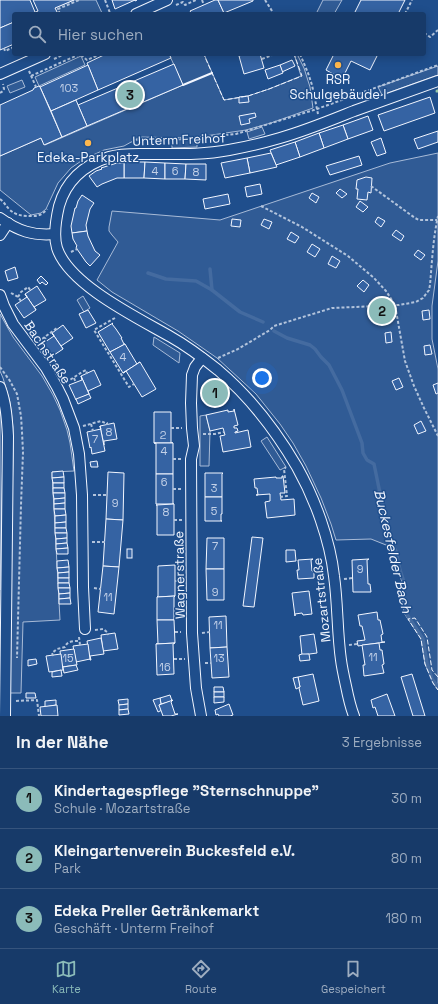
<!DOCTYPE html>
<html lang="de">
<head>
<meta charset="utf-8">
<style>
	:root { --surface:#173a69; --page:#244571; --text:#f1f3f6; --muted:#9eadc0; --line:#36547d; --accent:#8bbbb9 }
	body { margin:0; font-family:"Space Grotesk",sans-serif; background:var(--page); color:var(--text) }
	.you { position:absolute; left:262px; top:378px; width:14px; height:14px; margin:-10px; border:3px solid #fff; border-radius:50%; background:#1a73e8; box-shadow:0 0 0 6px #1a73e833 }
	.badge { display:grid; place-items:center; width:26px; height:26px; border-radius:50%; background:var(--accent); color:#111; font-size:13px; font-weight:700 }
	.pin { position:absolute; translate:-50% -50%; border:2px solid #fff; box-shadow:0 1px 4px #0006 }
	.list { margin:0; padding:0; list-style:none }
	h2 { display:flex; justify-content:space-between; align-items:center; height:52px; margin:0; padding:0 16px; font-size:17px }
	h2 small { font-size:13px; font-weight:400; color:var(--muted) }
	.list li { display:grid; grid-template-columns:26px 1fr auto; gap:12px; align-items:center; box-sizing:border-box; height:60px; padding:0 16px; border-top:1px solid var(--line) }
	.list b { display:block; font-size:15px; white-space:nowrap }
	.list p { margin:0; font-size:13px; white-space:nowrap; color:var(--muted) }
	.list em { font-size:13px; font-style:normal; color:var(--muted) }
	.icon { flex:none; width:22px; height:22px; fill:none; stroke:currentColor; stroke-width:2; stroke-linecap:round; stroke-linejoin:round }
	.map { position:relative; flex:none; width:438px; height:716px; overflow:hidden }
	.search { position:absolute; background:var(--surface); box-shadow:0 2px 10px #0003; left:12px; right:12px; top:12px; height:44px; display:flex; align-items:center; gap:10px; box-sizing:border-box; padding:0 14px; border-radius:4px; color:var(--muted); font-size:15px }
	.sheet { height:232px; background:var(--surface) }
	nav { display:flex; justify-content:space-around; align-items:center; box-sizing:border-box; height:56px; border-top:1px solid var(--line); background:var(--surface); font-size:11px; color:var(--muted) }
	nav a { display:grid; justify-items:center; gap:2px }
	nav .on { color:var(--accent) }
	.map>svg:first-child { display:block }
	.built { fill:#305b95; stroke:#a8bbd7 }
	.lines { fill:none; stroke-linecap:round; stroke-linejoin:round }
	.stream { stroke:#446ba0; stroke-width:3.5 }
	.building { fill:#3563a3; stroke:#f2f6ff }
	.street-casing { stroke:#f2f6ff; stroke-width:12 }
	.path { stroke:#b3c4dc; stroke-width:2; stroke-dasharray:3 2; stroke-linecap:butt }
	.street { stroke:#1f4e8c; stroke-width:10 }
	.hedge { stroke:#97c8a6; stroke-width:3; stroke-dasharray:2 3; stroke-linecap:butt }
	.fence { stroke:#f2f6ff; stroke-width:1; stroke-dasharray:5 2; stroke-linecap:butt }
	.wall { stroke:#f2f6ff; stroke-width:2 }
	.poi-dot { fill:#ffb74d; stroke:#1f4e8c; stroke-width:1.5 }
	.labels { text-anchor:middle; stroke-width:3; stroke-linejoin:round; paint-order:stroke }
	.number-label { font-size:11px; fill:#c3d1e8 }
	.poi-label { font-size:13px; fill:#f2f6ff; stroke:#1f4e8c }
	.street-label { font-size:13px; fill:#f2f6ff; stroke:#1f4e8c }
	.water-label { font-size:14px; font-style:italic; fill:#f2f6ff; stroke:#1f4e8c }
</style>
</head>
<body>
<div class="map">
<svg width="438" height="716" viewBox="0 0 438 716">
	<rect width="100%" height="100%" fill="#1f4e8c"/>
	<g class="built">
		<path d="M74 0H96L102 13 58 14 55 8Z"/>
		<path d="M323 0H342L334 14H316Z"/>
		<path d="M169 54H204L224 100 248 96 269 89 301 76 294 54H297L304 68 310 87 313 108 271 123 246 130 205 136 185 138 140 137 124 146 104 150 84 159 71 168 58 183 46 209 41 213 31 215 0 190V156L41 138 45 145 183 85Z"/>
		<path d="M81 56 85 65 39 86 35 77Z"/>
		<path d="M438 66V75L382 95 378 87Z"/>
		<path d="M22 80 25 87 10 93 7 86Z"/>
		<path d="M262 127 265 134 249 139 247 132Z"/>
		<path d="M197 139V147L172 148V140Z"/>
		<path d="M438 153V261L432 306V339L438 369V690L433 683 425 664 421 639 404 613 402 600V582L396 564 394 552 391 547 371 539 336 540 331 524 321 498 306 466 293 443 280 424 256 394 242 381 217 358 178 331 112 292 97 280 118 242 112 235 109 231V227L112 211 220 220 390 163Z"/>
		<path d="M83 296 90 308 84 312 77 300Z"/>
		<path d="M0 314 13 337 42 376 53 395 60 410 67 430 70 443 74 471 52 472 60 620 23 622 21 693H10V587L13 456V427L10 402 3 378 0 371Z"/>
		<path d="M154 337 180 353 179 363 153 345Z"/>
		<path d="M0 409 3 424V448L0 590Z"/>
		<path d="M206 415 210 431 209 466H200V416Z"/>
		<path d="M267 437 286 467 280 470 261 441Z"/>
	</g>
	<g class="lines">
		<g class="stream">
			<path d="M210 269 212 290"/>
			<path d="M148 273 166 279 196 281 212 290 240 312 263 322"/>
			<path d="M274 331 287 338 310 345 315 349 321 357 329 365 342 390 362 443 363 453 367 460 374 464 388 532V537L396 551 400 570 404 582V600L406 613 423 639 427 663 432 679 438 687"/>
		</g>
	</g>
	<g class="building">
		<path d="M0 0H30L35 12 31 14H14V22L0 28Z"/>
		<path d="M33 0H74L55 8 58 14H31L38 11Z"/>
		<path d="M112 0H137L135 1V0L115 9Z"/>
		<path d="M215 0H218L224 13 222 14H192L190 11Z"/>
		<path d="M218 0H253V1L224 13Z"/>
		<path d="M361 0H405L398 14H354Z"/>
		<path d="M14 22V44L0 50V28Z"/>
		<path d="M106 54H169L171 58 98 90 87 63Z"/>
		<path d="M246 54H260L264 68 244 74 239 56Z"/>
		<path d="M334 54H378L370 70 351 61 342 79 326 70Z"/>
		<path d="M292 60 295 66 282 72 280 65Z"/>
		<path d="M174 64 183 85 87 126 78 105Z"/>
		<path d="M88 65 98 90 51 111 40 87Z"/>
		<path d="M280 65 283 73 268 79 265 70Z"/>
		<path d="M39 86 40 87 62 137 44 145 41 138 0 156V105L33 90 34 88Z"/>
		<path d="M248 96 249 102 239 103V97Z"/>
		<path d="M430 97 435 113 384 131 378 115Z"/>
		<path d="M76 100 87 126 62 137 51 111Z"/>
		<path d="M255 113 256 117 249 119 250 123 241 125 239 116Z"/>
		<path d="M368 116 373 130 348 139 343 125Z"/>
		<path d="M343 125 348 139 324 148 319 133Z"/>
		<path d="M438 131V142L418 149 414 139Z"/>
		<path d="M319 133 324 148 300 157 295 142Z"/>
		<path d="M381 138 386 153 377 156 371 142Z"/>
		<path d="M295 142 300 157 276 165 270 150Z"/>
		<path d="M271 153 277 167 250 173 247 158Z"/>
		<path d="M359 156 362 165 330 175 326 166Z"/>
		<path d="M247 158 250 173 225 178 221 163Z"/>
		<path d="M124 162H145L144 178H124Z"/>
		<path d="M145 162 165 163V179L144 178Z"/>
		<path d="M117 163H124V178H117L102 184 97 187 89 176 96 171 102 169 101 168Z"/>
		<path d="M165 163 186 164 185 179H165Z"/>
		<path d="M186 164H206V180L185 179Z"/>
		<path d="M366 177 372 178 371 193 368 192 367 200 357 199 358 189H356L357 180Z"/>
		<path d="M260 184 262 194 247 197 245 187Z"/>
		<path d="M340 189 347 194 342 198 336 193Z"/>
		<path d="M312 193 319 197 316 203 309 198Z"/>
		<path d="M228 194 230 204 205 209 203 199Z"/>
		<path d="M82 195 94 203 90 209 86 225 87 231 72 233 71 226 75 208H76L78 201Z"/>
		<path d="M360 201 368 207 363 212 356 207Z"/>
		<path d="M378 217 385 221 381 227 375 222Z"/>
		<path d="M232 219 241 220 240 227 231 226Z"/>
		<path d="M264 219 272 222 269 229 261 225Z"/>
		<path d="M396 230 404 236 401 241 392 235Z"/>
		<path d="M87 231 88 236 95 251 100 255 90 266 86 262 77 249 76 247 77 246 73 239 72 233Z"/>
		<path d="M291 232 299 237 295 243 287 239Z"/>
		<path d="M312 244 320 249 315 257 307 252Z"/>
		<path d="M418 250 425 255 421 260 414 255Z"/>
		<path d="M332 256 340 261 336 268 328 264Z"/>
		<path d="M15 267 18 278 8 281 5 271Z"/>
		<path d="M41 276 48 283 46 285 42 282 40 284 37 280Z"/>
		<path d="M363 280 369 285 364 292 357 286Z"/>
		<path d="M37 286 46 300 34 307 36 310 25 294Z"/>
		<path d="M25 294 36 310 24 318 15 305 27 297Z"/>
		<path d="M88 310 96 323 86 328 79 314Z"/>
		<path d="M429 310 430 319 423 320 422 311Z"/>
		<path d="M113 323 112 324 116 329 122 338H121L124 344H125L110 352 98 332Z"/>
		<path d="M63 325 73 338 61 346 63 349 52 333Z"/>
		<path d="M391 332 392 342 386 343 385 333Z"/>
		<path d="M52 333 63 349 51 357 42 344 54 336Z"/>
		<path d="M125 344 137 364 140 362 123 373 110 352Z"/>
		<path d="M430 345 432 354 425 355 424 346Z"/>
		<path d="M140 362 156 389 142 397 126 371 123 373Z"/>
		<path d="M94 370 101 385 88 391 89 394 81 376Z"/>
		<path d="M81 376 89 394 76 400 69 385 82 380Z"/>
		<path d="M399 378 403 387 396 390 392 381Z"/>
		<path d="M438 383V393L436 394 433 385Z"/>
		<path d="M89 394 91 398 78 404 76 399Z"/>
		<path d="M234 409 238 425 234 426V428H237L238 431 235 432V433L248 430 251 447 223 452 220 436 225 435 223 428 210 431 206 415 228 410V412L234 411Z"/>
		<path d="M154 412H171V443H173H154Z"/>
		<path d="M421 421 426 431 418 434 414 425Z"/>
		<path d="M114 423 117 439 104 441V445L100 426Z"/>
		<path d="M100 426 105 451 92 454 91 447 90 448 87 432 101 429Z"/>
		<path d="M154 443H173V474H156V443Z"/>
		<path d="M97 461 98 467H91L90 462Z"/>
		<path d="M63 471 64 477 52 478V472Z"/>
		<path d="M108 472 124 473 123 520 106 519Z"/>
		<path d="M205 473H223L222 474V497H205Z"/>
		<path d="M156 474H173V504H174H156Z"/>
		<path d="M282 476H283L285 493H280L281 500 294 499 295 515 267 518 265 502 270 501V494L256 495H258L257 488H255L254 479 276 477V478H282Z"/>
		<path d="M64 477V483H53L52 478Z"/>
		<rect x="53" y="483" width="11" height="5"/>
		<path d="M53 488H64L65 493H53Z"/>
		<path d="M53 493H65V498L54 499Z"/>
		<path d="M205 497H222V514H221V521H222H205Z"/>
		<path d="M65 498V503L54 504V499Z"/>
		<path d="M65 503V509H54V504Z"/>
		<path d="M174 504V535H157V505H156Z"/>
		<path d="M54 509H65L66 515 55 516Z"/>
		<path d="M66 515V522L55 523V516Z"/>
		<path d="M106 519 123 520 119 567 103 566Z"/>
		<path d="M66 522V528H55V523Z"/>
		<path d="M55 528H66L67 533H55Z"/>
		<path d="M55 533H67V538L56 539Z"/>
		<path d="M252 537 263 538 254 607 243 606Z"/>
		<path d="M67 538V543L56 544V539Z"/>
		<path d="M207 538H224V569H206Z"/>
		<path d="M67 543 68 548 56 549V544Z"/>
		<path d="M68 548V554H57L56 549Z"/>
		<rect x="127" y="549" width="5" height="9"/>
		<path d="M286 550H295L296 561 286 562Z"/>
		<path d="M313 559 311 560 312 571H314V578L298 579 297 570H299L298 560Z"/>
		<path d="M369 559 367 560 368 584H370L371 592H353L352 560Z"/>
		<path d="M68 560 69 567 57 568V561Z"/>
		<path d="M175 565V596L157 597 158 596V566Z"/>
		<path d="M103 566 119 567 114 614 98 612Z"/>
		<path d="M69 567V572L58 573 57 568Z"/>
		<path d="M206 569H224V600H207Z"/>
		<path d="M69 572V578H58V573Z"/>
		<rect x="58" y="578" width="11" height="5"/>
		<path d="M58 583H69L70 588H58Z"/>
		<path d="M58 588H70V593L59 594Z"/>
		<path d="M309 591 312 614 303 615 302 613 295 614V616L292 593Z"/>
		<path d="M70 593V598L59 599V594Z"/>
		<path d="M175 596 174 597V620H157V597Z"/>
		<path d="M70 598 71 604H59V599Z"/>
		<path d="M377 612 378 620H380L383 634 381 635 382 642H385L358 646 357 641 365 640 362 626H360L358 615Z"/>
		<path d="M226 616 227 647 210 648 209 617Z"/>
		<path d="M157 620H174L175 643 156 644H158Z"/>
		<path d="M115 633 118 649 103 651 101 635Z"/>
		<path d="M314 634 317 653 302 655 300 636Z"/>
		<path d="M101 638 104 654 90 656 91 660H90L87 641Z"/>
		<path d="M175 643 173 644 174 674 157 675 156 644Z"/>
		<path d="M379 643 380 650H382L384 664 382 665 384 673 364 676 363 665H365L362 645Z"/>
		<path d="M88 644 90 659 76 662 73 646Z"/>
		<path d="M227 647 229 677 212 678 210 648Z"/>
		<path d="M74 649 77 665 62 667 60 651Z"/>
		<path d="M61 654 63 670 49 672 46 656Z"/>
		<path d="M302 654H309L310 660 300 661 299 655Z"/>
		<path d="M36 659 37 664 28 666V660Z"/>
		<path d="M76 665 78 670 64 673 63 667Z"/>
		<path d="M61 670 62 676 52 677V672Z"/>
		<path d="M313 674 319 701 303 705 299 688 300 687 298 677Z"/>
		<path d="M412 674 425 716H413L401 677Z"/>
		<path d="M298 677 300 687 296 689 293 678Z"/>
		<path d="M214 687H223L224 692H214Z"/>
		<rect x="214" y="692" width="10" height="5"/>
		<path d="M26 693H35L36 698H26Z"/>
		<path d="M387 694 395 716H378L375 707 373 708 371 700Z"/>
		<path d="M170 695 172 701 161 704 160 698Z"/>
		<path d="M214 697H224V702L214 703Z"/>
		<path d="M160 698 161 704 159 705 162 710 158 712 153 700Z"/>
		<path d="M128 699V704L119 705 118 700Z"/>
		<path d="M56 700V705L45 707V701Z"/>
		<path d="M173 700 171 702 175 714H178L171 716H163L159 705Z"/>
		<path d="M128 704V709L119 710V705Z"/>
		<path d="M229 704 233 715 230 716H219L218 714 216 715 215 710Z"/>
		<path d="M57 705 58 716H41L40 707Z"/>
		<path d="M128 709 129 714 119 715V710Z"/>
	</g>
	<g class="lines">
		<defs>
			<g id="street">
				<path d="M136 14 167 0"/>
				<path d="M0 74 45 54"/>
				<path d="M0 218C18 231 33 236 55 234"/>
				<path d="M0 235 8 223"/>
				<path d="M0 295 4 306 13 324 46 368 57 387 63 399 74 428 79 454 82 495 83 587 85 629"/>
				<path d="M0 387C6 403 7 419 8 436L5 716"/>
				<path d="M201 716 196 688 192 633 191 459 194 446 192 428 191 403 192 375 195 367 202 358"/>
				<path d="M354 716C350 706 348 696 346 686 344 677 342 668 341 660 337 632 338 604 334 576 330 540 315 499 297 467 276 431 250 397 218 370 203 358 187 346 171 337 138 318 69 285 57 248 53 235 56 219 59 206 66 181 84 165 109 157 122 153 136 154 150 154 177 154 203 155 229 150 246 147 263 143 280 138 305 131 329 121 354 111 382 101 410 91 438 81"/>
			</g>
		</defs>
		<use href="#street" class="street-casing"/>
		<g class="path">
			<path d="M105 0 110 13"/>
			<path d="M202 0 204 5"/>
			<path d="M265 0 274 14"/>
			<path d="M176 5 183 2 185 5 196 0"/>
			<path d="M60 14 58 9 79 0"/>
			<path d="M405 14 412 0"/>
			<path d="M424 33 430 37 438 30"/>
			<path d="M4 48 5 51 14 47"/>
			<path d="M300 54 308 73 312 85 318 114"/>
			<path d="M81 55 87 60 101 54"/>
			<path d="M54 59 65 54"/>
			<path d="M262 59 275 54"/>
			<path d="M29 71 36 87"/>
			<path d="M31 76 80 54"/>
			<path d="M0 93 3 91 4 89 3 84"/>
			<path d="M132 143 140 138H197L236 134 262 126 317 109 438 65"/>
			<path d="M371 186 415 218 419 220H437"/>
			<path d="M0 199C4 202 6 206 9 209 16 216 23 216 33 216 39 216 43 214 47 209"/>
			<path d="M261 206 302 227 348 256 374 278 386 291 395 305 405 361 414 386 424 408 438 436"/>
			<path d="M71 252 77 249"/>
			<path d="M11 293 18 297 21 301"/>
			<path d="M18 297 21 292 28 287 31 291"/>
			<path d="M115 318 94 330 129 387 134 384"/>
			<path d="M44 337 47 341"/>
			<path d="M38 342 57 328 58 329"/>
			<path d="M218 358 238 349 270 330 274 326 332 308 399 305 416 302 423 298 429 290 430 285C432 262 433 239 438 216"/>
			<path d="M0 367 10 381 17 394 21 416 22 432 23 452 21 505 17 658"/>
			<path d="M74 378 76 383"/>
			<path d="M66 382C74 378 78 374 86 370L87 374"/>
			<path d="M91 424 93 431"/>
			<path d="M83 426 101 421 105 423H107V425"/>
			<path d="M171 428H182"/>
			<path d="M203 434H215L224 432"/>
			<path d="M173 459H182"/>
			<path d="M173 489H182"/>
			<path d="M93 495H107"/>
			<path d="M280 497 287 496 284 469 286 467"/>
			<path d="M174 520H182"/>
			<path d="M92 542H105"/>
			<path d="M344 579 353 578"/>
			<path d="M175 581H182"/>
			<path d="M94 588 101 589"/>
			<path d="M174 608H181"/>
			<path d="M95 630 103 629 107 632 108 635"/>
			<path d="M175 632H181"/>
			<path d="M202 633 210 632"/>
			<path d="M79 637 80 645"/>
			<path d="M349 645 357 644"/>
			<path d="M53 656 52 653 57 649 65 647C67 641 74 641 79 641"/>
			<path d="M174 659H185"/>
			<path d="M205 663H211"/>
			<path d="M16 701 37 700 39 716"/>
		</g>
		<use href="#street" class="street"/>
		<path class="hedge" d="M438 91H437L438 94"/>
		<g class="fence">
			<path d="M207 54 204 55 224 100 248 96 269 89 302 76 294 54"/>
			<path d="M438 677 432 670 427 637 415 618 408 619 421 639 425 664 433 683 438 690"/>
		</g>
		<path class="wall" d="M183 85 212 73"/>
	</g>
	<g class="poi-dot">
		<circle cx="338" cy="65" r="4"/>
		<circle cx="88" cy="143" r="4"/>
	</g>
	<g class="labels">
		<g class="number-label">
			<text x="69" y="92">103</text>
			<text x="155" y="175">4</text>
			<text x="175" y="175">6</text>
			<text x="196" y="176">8</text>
			<text x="123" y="361">4</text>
			<text x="109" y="436">8</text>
			<text x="163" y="439">2</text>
			<text x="95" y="443">7</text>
			<text x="164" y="455">4</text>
			<text x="164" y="486">6</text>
			<text x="214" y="492">3</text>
			<text x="115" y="507">9</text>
			<text x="214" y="515">5</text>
			<text x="166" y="516">8</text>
			<text x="215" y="550">7</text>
			<text x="360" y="573">9</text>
			<text x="215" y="596">9</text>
			<text x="108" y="601">11</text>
			<text x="218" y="629">11</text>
			<text x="373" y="661">11</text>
			<text x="68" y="662">15</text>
			<text x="219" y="662">13</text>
			<text x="165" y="671">16</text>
		</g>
		<g class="poi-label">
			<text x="338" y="84">RSR<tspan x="338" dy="15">Schulgebäude I</tspan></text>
			<text x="88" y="162">Edeka-Parkplatz</text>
		</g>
		<g class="street-label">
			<text transform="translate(179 139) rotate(-2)" y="5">Unterm Freihof</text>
			<text transform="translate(48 352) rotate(56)" y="5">Bachstraße</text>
			<text transform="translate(179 575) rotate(-91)" y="5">Wagnerstraße</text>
			<text transform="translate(321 600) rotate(-96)" y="5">Mozartstraße</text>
		</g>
		<g class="water-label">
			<text transform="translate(393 551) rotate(77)" y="5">Buckesfelder Bach</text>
		</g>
	</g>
</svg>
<div class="you"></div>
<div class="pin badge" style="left:215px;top:393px">1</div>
<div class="pin badge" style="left:382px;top:311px">2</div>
<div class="pin badge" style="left:130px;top:95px">3</div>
<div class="search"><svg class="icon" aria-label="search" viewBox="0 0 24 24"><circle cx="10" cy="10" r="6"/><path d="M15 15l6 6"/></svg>Hier suchen</div>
</div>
<section class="sheet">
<h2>In der Nähe<small>3 Ergebnisse</small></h2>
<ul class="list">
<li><span class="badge">1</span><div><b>Kindertagespflege &quot;Sternschnuppe&quot;</b><p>Schule · Mozartstraße</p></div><em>30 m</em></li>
<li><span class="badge">2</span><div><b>Kleingartenverein Buckesfeld e.V.</b><p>Park</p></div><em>80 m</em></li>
<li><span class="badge">3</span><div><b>Edeka Preller Getränkemarkt</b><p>Geschäft · Unterm Freihof</p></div><em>180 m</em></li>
</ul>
</section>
<nav>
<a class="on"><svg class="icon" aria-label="map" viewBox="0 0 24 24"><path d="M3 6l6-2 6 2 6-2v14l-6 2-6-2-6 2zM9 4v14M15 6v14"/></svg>Karte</a>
<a><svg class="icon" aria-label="directions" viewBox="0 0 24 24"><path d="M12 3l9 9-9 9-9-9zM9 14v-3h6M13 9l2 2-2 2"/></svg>Route</a>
<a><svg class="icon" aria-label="saved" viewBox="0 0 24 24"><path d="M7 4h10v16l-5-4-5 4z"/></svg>Gespeichert</a>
</nav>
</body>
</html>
